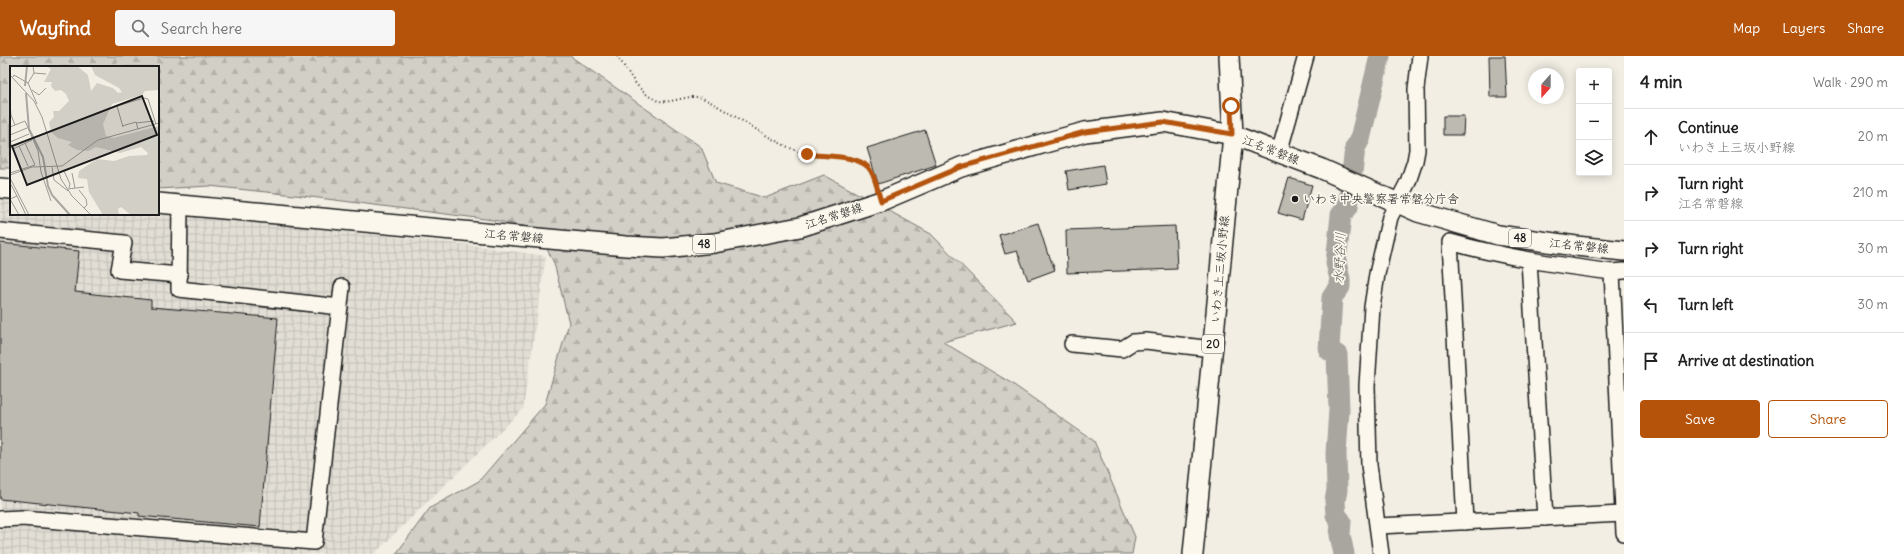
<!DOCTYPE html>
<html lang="en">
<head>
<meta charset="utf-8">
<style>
	:root { --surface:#fff; --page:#f6f6f6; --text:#222; --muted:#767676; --line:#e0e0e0; --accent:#b45309 }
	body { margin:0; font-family:Delius,"Klee One",sans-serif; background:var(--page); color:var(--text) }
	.controls { position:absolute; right:12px; top:12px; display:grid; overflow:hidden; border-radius:4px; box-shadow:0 2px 10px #0003 }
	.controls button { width:36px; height:36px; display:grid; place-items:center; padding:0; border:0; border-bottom:1px solid var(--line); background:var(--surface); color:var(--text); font:20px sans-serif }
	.compass { position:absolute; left:1528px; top:12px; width:36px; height:36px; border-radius:50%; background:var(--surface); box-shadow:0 2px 10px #0003; rotate:201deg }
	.stop { position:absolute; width:12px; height:12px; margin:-9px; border:3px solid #b45309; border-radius:50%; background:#fff }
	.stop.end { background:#b45309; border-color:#fff; box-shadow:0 1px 4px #0008 }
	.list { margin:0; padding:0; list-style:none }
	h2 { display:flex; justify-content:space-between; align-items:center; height:52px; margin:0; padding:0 16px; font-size:17px }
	h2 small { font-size:13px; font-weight:400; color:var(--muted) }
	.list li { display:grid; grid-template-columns:26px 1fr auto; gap:12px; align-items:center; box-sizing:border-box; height:56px; padding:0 16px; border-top:1px solid var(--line) }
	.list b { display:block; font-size:15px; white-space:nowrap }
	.list p { margin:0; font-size:13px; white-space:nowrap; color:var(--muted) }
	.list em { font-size:13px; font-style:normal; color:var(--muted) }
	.actions { display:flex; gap:8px; padding:12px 16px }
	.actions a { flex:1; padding:9px 0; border:1px solid var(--accent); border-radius:4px; text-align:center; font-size:14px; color:var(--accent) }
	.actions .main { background:var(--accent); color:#fff }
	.icon { flex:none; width:22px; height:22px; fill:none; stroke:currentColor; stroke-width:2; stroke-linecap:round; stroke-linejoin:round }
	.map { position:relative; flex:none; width:1624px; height:498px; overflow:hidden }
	header { display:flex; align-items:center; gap:24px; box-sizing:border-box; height:56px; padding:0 20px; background:var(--accent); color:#fff }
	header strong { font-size:19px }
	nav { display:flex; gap:22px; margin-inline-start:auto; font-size:14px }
	.search { width:280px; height:36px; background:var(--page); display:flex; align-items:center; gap:10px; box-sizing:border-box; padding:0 14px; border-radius:4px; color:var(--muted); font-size:15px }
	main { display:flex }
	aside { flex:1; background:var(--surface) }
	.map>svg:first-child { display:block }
	.industrial { fill:url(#industrial-grid) }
	.forest { fill:url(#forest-firs); stroke:#777671 }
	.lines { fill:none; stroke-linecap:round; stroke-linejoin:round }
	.river { stroke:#a9a6a0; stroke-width:21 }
	.building { fill:#bdbab1; stroke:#1c1c1c }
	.minor-casing { stroke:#1c1c1c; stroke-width:18 }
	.major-casing { stroke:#1c1c1c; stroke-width:22 }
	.path { stroke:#1c1c1c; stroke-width:2; stroke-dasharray:1 3; stroke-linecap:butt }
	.minor { stroke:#fbf7ec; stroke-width:15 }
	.major { stroke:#fbf7ec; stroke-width:19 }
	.route { stroke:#b45309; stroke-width:5 }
	.poi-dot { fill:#1c1c1c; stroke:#fbf7ec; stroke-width:1.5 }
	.labels { text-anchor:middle; stroke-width:3.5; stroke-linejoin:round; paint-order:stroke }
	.shield { fill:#fbf7ec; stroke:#5f5e5a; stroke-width:1 }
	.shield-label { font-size:11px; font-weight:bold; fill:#1c1c1c }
	.street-label { font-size:12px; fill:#1c1c1c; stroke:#fbf7ec }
	.poi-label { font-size:12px; fill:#1c1c1c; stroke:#fbf7ec; text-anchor:start }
	.water-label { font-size:13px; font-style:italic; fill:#545351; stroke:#fbf7ec }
	.inset-river { fill:none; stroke:#a9a6a0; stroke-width:2 }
	.inset-road { fill:none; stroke:#9c9a94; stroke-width:1 }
	.view { fill:#1c1c1c; fill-opacity:0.15; stroke:#1c1c1c; stroke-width:2 }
	.inset-edge { fill:none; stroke:#1c1c1c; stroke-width:2 }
</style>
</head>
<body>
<header>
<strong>Wayfind</strong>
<div class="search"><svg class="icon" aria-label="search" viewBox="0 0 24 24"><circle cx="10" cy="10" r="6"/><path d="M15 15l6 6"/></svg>Search here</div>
<nav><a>Map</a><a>Layers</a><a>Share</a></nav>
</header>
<main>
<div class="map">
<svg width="1624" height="498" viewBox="0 0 1624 498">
	<defs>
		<pattern id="industrial-grid" width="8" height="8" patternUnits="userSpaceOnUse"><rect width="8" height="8" fill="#e2ded5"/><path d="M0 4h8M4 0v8" fill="none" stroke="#c1beb6"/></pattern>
		<pattern id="forest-firs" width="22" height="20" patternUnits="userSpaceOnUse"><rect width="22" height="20" fill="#d2cfc6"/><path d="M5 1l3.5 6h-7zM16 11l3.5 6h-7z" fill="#b4b1aa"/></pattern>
	</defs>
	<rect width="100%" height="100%" fill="#f2eee4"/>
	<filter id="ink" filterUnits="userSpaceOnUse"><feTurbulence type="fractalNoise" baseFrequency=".025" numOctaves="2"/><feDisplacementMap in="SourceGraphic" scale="8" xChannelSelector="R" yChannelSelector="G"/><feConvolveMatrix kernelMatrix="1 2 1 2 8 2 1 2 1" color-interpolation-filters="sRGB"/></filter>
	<g filter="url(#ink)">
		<path class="industrial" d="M0 143 11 144V158H158V156L471 189 546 200 523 353 374 498H0Z"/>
		<path class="forest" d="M0 0H570L701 91 716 127 765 142 824 119 931 178 1017 266 943 286 1011 327 1094 385 1135 481 1132 498H396L430 452 479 425 545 348 569 267 554 207 537 173 493 164 295 139 209 130 158 133V11H11V112H0Z"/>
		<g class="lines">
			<path class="river" d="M1344 498 1340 479 1341 465 1336 459 1335 445 1337 434 1336 397 1339 354 1337 299 1329 294 1332 241 1340 231V223L1336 207 1341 159 1348 151 1355 92 1360 83 1380 0"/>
		</g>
		<g class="building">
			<path d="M1489 0H1505L1507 41H1490Z"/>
			<path d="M1443 60H1464L1463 79H1443Z"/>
			<path d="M925 74 936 109 878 128 867 92Z"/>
			<path d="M1103 109 1106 128 1069 134 1066 115Z"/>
			<path d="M1289 122 1312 129 1302 164 1278 157Z"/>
			<path d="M1038 167 1048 199H1049L1055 214 1028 224 1017 195 1005 198 999 179Z"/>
			<path d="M1175 170 1177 213 1067 217 1066 174Z"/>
			<path d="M0 187 79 195 75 236 151 244V251L278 262 260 471 139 460V457L0 443Z"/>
		</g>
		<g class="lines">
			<defs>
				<g id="minor">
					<path d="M1279 97 1306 0"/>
					<path d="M180 149 179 233 340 251"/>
					<path d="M0 175 124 187 119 214 180 219"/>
					<path d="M1529 205 1545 462"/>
					<path d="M1612 216 1624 477"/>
					<path d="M1072 288 1122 293 1133 286 1146 285 1212 293"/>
					<path d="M0 463 22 462 314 486 342 231"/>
					<path d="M1465 466 1450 186C1503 201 1557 209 1612 216L1624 215"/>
					<path d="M1378 470 1623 458"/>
					<path d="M1381 498 1369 409 1367 330 1372 251 1377 218 1390 161 1408 126 1415 105 1417 94 1416 33 1420 0"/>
				</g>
				<g id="major">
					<path d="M0 132 11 133"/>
					<path d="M158 147 626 190 663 192 714 187 800 171 881 145 961 111 1052 85 1085 76 1163 66 1233 79 1322 113 1418 156 1498 179 1576 190 1624 195"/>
					<path d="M1193 498 1233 79 1229 0"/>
				</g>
			</defs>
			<use href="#minor" class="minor-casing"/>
			<use href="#major" class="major-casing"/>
			<path class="path" d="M617 0C629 16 636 34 654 43 669 51 686 37 702 42 712 46 722 53 731 58 755 72 780 90 806 98 823 103 841 98 858 104 870 109 872 119 876 130"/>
			<use href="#minor" class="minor"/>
			<use href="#major" class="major"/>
		</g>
	</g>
	<g class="lines" filter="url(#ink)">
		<path class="route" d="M807 98C824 101 862 98 871 115 876 124 878 136 881 145L961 111 1085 76 1163 66 1232 78 1231 50"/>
	</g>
	<circle class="poi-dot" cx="1295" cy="143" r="4"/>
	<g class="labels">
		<g class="shield">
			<rect x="1509" y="173" width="22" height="18" rx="3"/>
			<rect x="693" y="179" width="22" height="18" rx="3"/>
			<rect x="1202" y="279" width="22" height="18" rx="3"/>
		</g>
		<g class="shield-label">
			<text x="1520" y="186">48</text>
			<text x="704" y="192">48</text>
			<text x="1213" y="292">20</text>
		</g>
		<g class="street-label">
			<text transform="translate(1271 94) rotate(21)" y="4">江名常磐線</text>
			<text transform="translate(834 160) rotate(-18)" y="4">江名常磐線</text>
			<text transform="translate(514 180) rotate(5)" y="4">江名常磐線</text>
			<text transform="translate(1579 190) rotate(6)" y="4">江名常磐線</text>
			<text transform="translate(1220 213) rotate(-85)" y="4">いわき上三坂小野線</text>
		</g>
		<g class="poi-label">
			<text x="1303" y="147">いわき中央警察署常磐分庁舎</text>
		</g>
		<g class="water-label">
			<text transform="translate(1339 202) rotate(-88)" y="5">水野谷川</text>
		</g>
	</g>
	<g transform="translate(10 10)">
		<rect width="149" height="149" fill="#f2eee4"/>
		<path d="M36 0H67L78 9 81 25 87 17 103 22 108 27 112 26 109 22 85 9 81 0H149V24L135 25 132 29 102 38 93 58 96 70 103 72 149 60V149H121L111 141 108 143 109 149H93L79 126 77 113 68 112 69 105 87 93 104 95 119 90 137 89 138 87 131 81 110 87 86 81 78 85 67 84 58 79 62 76 48 72 41 66 39 56 44 51 43 45H49L59 35 56 28 51 24 45 25 41 20 42 16H34L41 3Z" fill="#d2cfc6"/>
		<path class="inset-river" d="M15 20 17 0M16 27 19 63 33 91 38 120 42 129 60 149"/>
		<path class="inset-road" d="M24 7 36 8M0 9 24 35 32 51 51 113 62 130 81 149M3 11 4 9 18 17 27 38M18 17 24 7 23 0M22 24 29 29 36 22M0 37 1 49 5 59M126 57 144 55M112 60 126 56 128 63M0 61 15 55 28 85 31 106 41 135M113 61 107 40 134 32 138 33 146 58M0 69 17 62M0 76 11 102M0 76 19 68M9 80 18 100M3 83 22 74M42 101 44 114 58 125M54 105 60 118 59 122M0 107 25 99 15 77M62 107 65 122M0 109 22 101 52 100 88 74 149 57M0 112 19 149M0 117 7 130M58 123 74 121M69 124 76 133 77 139 74 142M0 133 7 130 16 149M0 133 9 149"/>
		<path class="view" d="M132 30 147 69 17 119 2 80Z"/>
		<rect width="149" height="149" class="inset-edge"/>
	</g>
</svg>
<div class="controls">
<button>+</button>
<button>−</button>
<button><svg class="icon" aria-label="layers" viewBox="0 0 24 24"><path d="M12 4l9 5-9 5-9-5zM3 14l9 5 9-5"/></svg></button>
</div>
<svg class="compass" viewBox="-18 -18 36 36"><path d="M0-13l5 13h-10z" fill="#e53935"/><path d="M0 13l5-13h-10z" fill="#767676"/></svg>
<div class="stop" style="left:1231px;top:50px"></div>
<div class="stop end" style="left:807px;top:98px"></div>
</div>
<aside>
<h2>4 min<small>Walk · 290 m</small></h2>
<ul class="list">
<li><svg class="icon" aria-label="ahead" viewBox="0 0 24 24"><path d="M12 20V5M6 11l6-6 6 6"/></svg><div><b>Continue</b><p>いわき上三坂小野線</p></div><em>20 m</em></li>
<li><svg class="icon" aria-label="right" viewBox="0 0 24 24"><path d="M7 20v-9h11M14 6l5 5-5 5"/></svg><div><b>Turn right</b><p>江名常磐線</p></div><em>210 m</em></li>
<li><svg class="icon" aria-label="right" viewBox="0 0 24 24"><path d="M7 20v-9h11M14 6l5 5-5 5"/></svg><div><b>Turn right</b></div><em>30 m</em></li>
<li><svg class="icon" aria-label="left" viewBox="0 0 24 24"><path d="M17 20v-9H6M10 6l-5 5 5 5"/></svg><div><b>Turn left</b></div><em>30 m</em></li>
<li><svg class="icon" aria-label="arrive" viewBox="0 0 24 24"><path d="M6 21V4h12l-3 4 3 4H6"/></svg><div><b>Arrive at destination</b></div></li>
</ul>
<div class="actions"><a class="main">Save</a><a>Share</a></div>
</aside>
</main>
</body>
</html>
